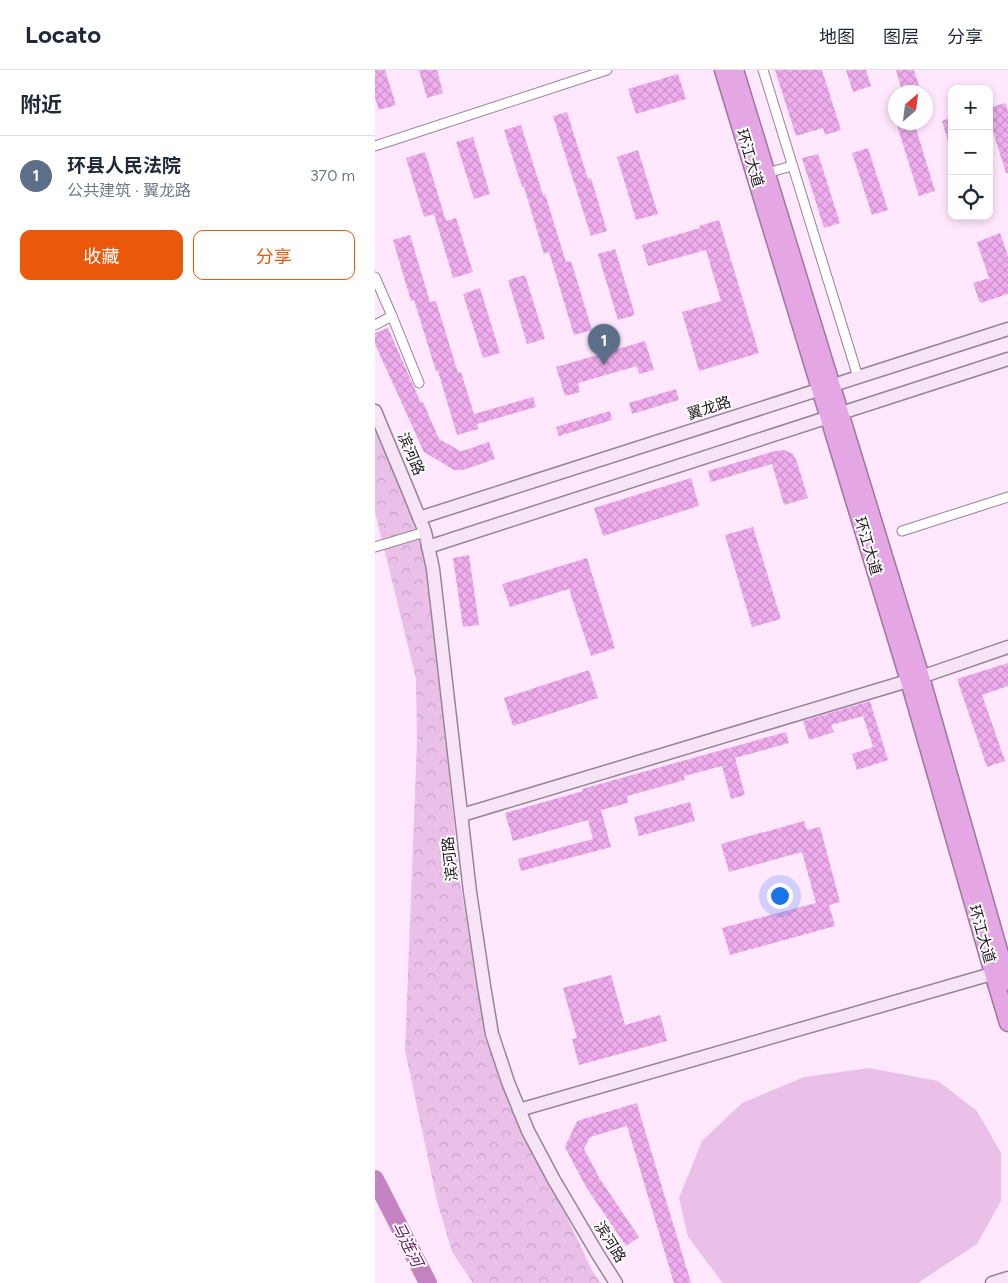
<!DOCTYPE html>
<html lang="zh">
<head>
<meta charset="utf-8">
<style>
	:root { --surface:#fff; --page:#f2f2f3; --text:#1f2937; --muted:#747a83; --line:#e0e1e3; --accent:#ea580c }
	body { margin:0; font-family:Figtree,"Noto Sans SC",sans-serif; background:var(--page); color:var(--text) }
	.controls { position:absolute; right:15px; top:15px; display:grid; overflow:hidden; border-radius:10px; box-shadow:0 2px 8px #0003 }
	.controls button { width:45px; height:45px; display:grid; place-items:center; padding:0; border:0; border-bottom:1px solid var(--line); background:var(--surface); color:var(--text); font:25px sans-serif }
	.compass { position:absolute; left:513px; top:15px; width:45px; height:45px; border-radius:50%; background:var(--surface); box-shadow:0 2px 8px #0003; rotate:28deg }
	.you { position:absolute; left:404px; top:825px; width:18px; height:18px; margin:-12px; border:4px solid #fff; border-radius:50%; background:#1a73e8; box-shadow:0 0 0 8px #1a73e833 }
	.badge { display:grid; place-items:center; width:32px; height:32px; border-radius:50%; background:var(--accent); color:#fff; font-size:16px; font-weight:700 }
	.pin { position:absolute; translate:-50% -41px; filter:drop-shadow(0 1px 2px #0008) }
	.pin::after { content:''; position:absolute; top:26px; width:18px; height:15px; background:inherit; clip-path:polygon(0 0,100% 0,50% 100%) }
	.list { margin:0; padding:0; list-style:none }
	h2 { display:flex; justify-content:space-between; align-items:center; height:65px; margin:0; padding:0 20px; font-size:21px }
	h2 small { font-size:16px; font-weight:400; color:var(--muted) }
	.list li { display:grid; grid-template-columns:32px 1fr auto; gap:15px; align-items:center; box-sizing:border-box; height:80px; padding:0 20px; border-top:1px solid var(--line) }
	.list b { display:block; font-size:19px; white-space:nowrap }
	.list p { margin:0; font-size:16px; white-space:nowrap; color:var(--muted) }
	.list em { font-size:16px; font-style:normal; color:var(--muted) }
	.actions { display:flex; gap:10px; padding:15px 20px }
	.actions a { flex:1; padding:11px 0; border:1px solid var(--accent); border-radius:10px; text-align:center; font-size:18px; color:var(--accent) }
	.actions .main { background:var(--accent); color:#fff }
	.icon { flex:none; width:28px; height:28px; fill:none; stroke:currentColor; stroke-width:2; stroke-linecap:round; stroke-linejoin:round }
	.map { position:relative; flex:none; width:633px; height:1213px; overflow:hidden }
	header { display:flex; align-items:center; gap:30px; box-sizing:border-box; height:70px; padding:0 25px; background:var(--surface); border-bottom:1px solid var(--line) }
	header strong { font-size:24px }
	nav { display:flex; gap:28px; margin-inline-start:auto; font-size:18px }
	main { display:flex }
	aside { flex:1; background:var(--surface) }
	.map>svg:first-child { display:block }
	.park { fill:url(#park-crowns) }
	.pitch { fill:#eac0e9 }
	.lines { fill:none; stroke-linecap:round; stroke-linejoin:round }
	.river { stroke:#c383c2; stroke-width:18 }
	.building { fill:url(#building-cross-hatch) }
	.street-casing { stroke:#988397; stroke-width:11 }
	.secondary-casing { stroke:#988397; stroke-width:15 }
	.highway-casing { stroke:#a0759f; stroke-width:19 }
	.street { stroke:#fff; stroke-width:9 }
	.secondary { stroke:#f7e5f7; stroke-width:12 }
	.highway { stroke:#e4a7e3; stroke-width:16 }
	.labels { text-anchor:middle; stroke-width:4; stroke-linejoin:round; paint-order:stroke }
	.street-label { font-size:15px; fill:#211921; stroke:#fdfdfd }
	.water-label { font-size:16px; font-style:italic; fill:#6d216e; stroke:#fdfdfd }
</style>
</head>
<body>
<header>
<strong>Locato</strong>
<nav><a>地图</a><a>图层</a><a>分享</a></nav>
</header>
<main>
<aside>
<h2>附近<small></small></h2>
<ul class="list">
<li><span class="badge" style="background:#5c6f8a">1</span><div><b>环县人民法院</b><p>公共建筑 · 翼龙路</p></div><em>370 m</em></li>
</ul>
<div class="actions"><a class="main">收藏</a><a>分享</a></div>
</aside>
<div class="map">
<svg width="633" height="1213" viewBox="0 0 633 1213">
	<defs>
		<pattern id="park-crowns" width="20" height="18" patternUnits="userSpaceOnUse" patternTransform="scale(1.25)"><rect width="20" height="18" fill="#eac0e9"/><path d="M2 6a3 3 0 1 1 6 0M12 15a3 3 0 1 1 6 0" fill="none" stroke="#c8a4c8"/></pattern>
		<pattern id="building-cross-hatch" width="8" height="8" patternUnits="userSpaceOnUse" patternTransform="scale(1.25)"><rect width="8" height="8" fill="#efadee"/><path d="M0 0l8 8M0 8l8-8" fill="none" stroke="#cd94cc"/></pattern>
	</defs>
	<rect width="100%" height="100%" fill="#ffe7fe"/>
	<path class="park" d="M0 355 25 412 53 499 85 812 109 953 178 1118 219 1204 226 1213H98L77 1182 62 1131 30 980 42 671 41 609 0 442Z"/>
	<path class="pitch" d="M494 998 563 1011 602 1041 626 1083V1131L602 1174 543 1213H349L347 1212 313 1167 304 1128 327 1071 367 1033 429 1007Z"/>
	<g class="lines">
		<path class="river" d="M0 1109 53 1213"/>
	</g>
	<g class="building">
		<path d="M0 0H10L21 35 4 40 0 28Z"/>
		<path d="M44 0H62L68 23 52 28Z"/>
		<path d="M400 0H447L466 60 450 65 448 58 421 66Z"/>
		<path d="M471 0H491L496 16 478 22Z"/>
		<path d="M521 0H539L544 16 527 21Z"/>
		<path d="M303 4 311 29 261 44 253 19Z"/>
		<path d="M630 33 633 41V103H631L614 49V38Z"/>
		<path d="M192 42 213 109 216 108 232 161 216 166 178 46Z"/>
		<path d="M577 47V77L575 78 567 51Z"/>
		<path d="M521 52H539L560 121 544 126Z"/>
		<path d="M146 55 168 125 170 124 191 192 196 191 217 260 199 265 174 182 169 184 149 117H147L129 60Z"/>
		<path d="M98 67 115 124 99 129 81 72Z"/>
		<path d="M493 78 513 140 497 145 477 83Z"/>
		<path d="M263 80 283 144 261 150 242 87Z"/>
		<path d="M50 82 71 151 81 148 98 202 78 208 59 144 49 147 31 88Z"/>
		<path d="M443 84 465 153 449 158 427 88Z"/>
		<path d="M344 150 384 283 324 301 307 242 346 231 331 180 273 196 267 175 325 158 324 156Z"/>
		<path d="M625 163 633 186V224L605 233 598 213 614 208 602 172Z"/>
		<path d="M35 165 55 232 61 231 83 303 86 302 99 344 158 327 161 337 102 354 103 359 82 365 63 301H61L39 230 36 231 18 170Z"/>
		<path d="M240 179 260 245 243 250 223 184Z"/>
		<path d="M150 205 170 269 152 274 133 210Z"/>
		<path d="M105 218 125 283 108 288 88 224Z"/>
		<path d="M13 258 38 315 46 333 48 332 64 369 87 382V381L114 372 120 389 88 400H79L49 382 0 274V263Z"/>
		<path d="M270 271 279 300 264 304 262 296 203 313 205 322 190 326 181 297Z"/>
		<path d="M301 319 304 330 257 344 254 333Z"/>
		<path d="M235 341 237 350 184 366 181 357Z"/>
		<path d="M409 380 418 384 422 392 433 428 409 435 397 394 336 412 333 401 400 381Z"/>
		<path d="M316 408 324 436 228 466 219 438Z"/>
		<path d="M378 457 406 549 377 557 350 465Z"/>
		<path d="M94 485 104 555 88 557 78 488Z"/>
		<path d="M212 488 240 578 216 586 194 519 135 537 127 514Z"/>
		<path d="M633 593V616L607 625 630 691 612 697 582 609Z"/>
		<path d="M214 600 223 628 138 656 129 628Z"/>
		<path d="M495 631 513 690 482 700 477 684 498 677 488 646 456 655 459 662 434 670 428 651Z"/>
		<path d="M411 662 414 673 360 688 370 725 356 729 347 696 309 706 310 710 252 726 253 733 226 740 236 777 146 801 143 789 218 769 213 750 138 771 130 743 208 721 207 719Z"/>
		<path d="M315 732 320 751 264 766 259 747Z"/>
		<path d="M429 751 432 760 445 757 465 832 454 835 460 856 355 885 347 858 441 833 427 782 354 802 346 774Z"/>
		<path d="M236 905 250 955 285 945 292 971 204 995 197 969 202 968 188 918Z"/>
		<path d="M262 1033 267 1051 316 1213H299L252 1056 215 1067 209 1079 225 1109 264 1167 251 1176 211 1117 190 1077 202 1051Z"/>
	</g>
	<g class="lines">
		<defs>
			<g id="street">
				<path d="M388 0 483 307"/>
				<path d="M0 76 232 0"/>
				<path d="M392 103 417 96"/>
				<path d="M0 207 17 246 44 313"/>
				<path d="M0 255 17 246"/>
				<path d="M527 461 633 427"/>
				<path d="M0 477 50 462"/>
			</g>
			<g id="secondary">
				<path d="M0 341 33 420 50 462 58 499 95 822 109 916 117 964 133 1012 153 1061 179 1110 222 1183 241 1213"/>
				<path d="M44 448 633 259"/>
				<path d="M53 477 633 289"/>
				<path d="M87 745 546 607 633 577"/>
				<path d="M144 1040 627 901"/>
				<path d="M617 1213 633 1208"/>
			</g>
			<g id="highway">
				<path d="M348 0 534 611 618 903 633 953"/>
				<path d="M360 0 546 607 633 912"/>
			</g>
		</defs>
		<use href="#street" class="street-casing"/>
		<use href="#secondary" class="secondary-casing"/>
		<use href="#highway" class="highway-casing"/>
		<use href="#street" class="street"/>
		<use href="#secondary" class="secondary"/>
		<use href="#highway" class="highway"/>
	</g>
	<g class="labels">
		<g class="street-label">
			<text transform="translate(375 88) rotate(73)" y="5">环江大道</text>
			<text transform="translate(334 338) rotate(-18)" y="5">翼龙路</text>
			<text transform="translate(36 384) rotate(67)" y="5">滨河路</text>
			<text transform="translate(493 476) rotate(73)" y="5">环江大道</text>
			<text transform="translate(75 789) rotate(-96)" y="5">滨河路</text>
			<text transform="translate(607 864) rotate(74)" y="5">环江大道</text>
			<text transform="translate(235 1172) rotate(58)" y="5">滨河路</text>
		</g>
		<g class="water-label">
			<text transform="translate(33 1174) rotate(63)" y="6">马连河</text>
		</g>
	</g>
</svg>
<div class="controls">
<button>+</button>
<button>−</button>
<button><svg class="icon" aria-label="locate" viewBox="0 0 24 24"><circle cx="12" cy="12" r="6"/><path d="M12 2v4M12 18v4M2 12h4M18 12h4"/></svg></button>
</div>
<svg class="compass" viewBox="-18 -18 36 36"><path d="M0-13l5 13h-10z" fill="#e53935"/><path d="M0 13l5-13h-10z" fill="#747a83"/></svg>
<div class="you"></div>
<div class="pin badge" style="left:229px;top:295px;background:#5c6f8a">1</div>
</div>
</main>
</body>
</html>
